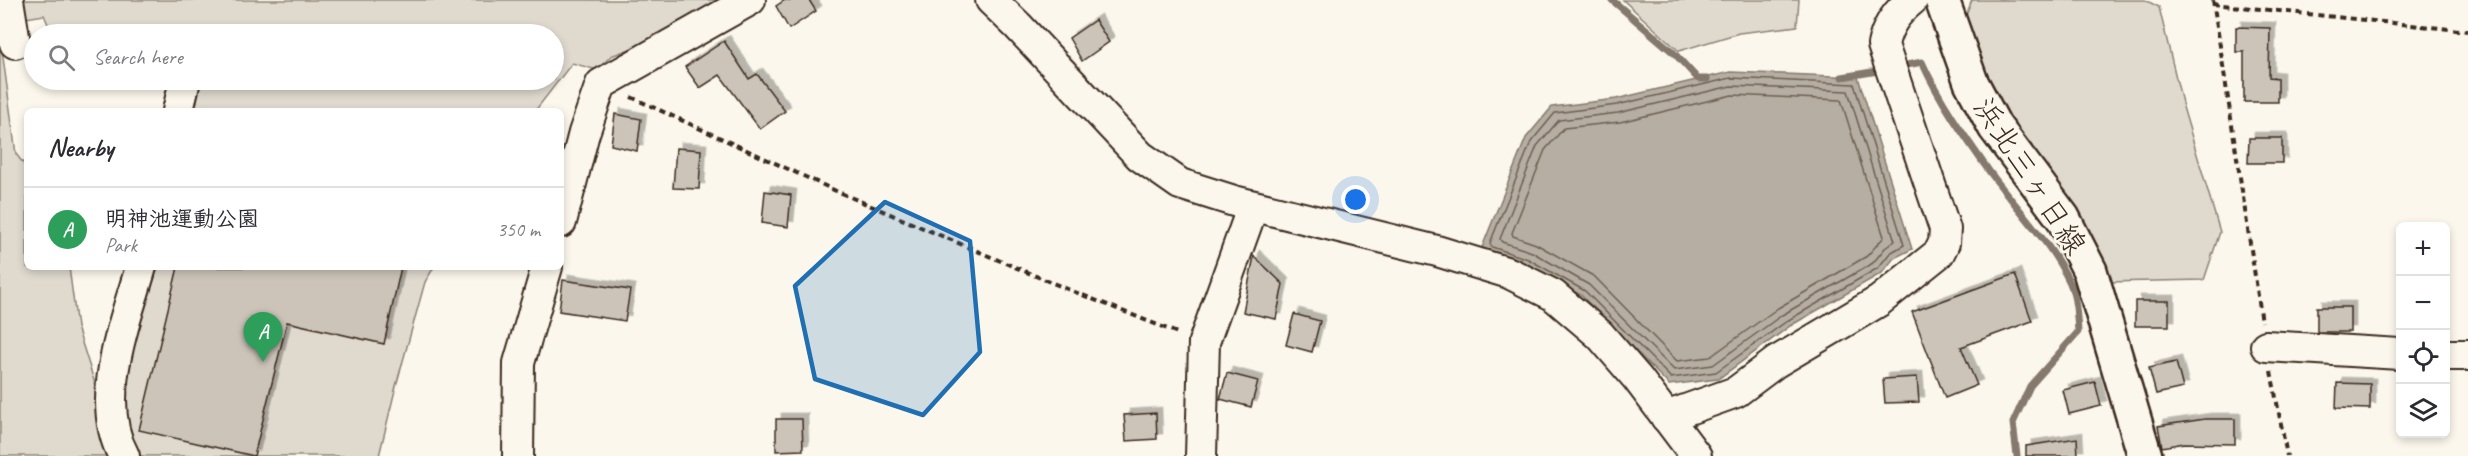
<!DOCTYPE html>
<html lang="en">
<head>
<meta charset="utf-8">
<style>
	:root { --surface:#fff; --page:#f7f7f7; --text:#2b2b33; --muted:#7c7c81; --line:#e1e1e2; --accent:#1f6fb2 }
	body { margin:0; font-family:Caveat,"Klee One",sans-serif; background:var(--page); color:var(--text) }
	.controls { position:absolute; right:18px; bottom:18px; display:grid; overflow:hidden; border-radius:9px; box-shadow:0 3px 9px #0003 }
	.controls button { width:54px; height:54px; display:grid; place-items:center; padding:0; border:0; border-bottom:2px solid var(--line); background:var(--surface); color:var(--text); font:30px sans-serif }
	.you { position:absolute; left:1356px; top:200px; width:21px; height:21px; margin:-15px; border:4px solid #fff; border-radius:50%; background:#1a73e8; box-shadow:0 0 0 9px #1a73e833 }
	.badge { display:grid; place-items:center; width:39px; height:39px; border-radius:50%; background:var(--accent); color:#fff; font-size:20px; font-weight:700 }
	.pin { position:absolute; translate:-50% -50px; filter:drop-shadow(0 2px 3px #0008) }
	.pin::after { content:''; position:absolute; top:32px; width:21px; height:18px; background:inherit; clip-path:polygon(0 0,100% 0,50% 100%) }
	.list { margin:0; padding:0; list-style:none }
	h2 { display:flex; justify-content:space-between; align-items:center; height:78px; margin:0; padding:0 24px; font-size:26px }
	h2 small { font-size:20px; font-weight:400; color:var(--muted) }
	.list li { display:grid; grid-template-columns:39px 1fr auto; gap:18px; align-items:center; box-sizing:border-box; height:84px; padding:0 24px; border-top:2px solid var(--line) }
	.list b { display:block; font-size:22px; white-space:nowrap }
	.list p { margin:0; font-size:20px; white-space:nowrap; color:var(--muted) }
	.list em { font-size:20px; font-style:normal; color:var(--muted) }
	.icon { flex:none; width:33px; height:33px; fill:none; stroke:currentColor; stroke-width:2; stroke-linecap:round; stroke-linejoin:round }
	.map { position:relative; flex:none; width:2468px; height:456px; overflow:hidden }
	.search { position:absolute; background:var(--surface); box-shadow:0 3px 9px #0003; left:24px; top:24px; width:540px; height:66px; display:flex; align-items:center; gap:15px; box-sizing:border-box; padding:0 21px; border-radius:33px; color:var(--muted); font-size:22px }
	.panel { position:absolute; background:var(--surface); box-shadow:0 3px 9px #0003; left:24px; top:108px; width:540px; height:162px; border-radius:9px }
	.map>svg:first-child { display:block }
	.green { fill:#dfd9ce; stroke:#8d8276; stroke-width:1.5 }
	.water { fill:#b6aea2; stroke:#85796d; stroke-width:1.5 }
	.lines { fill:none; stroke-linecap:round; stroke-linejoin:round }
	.shore { stroke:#6c5f53; stroke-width:1.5 }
	.stream { stroke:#85796d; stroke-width:7 }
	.building { fill:#ccc4b9; stroke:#3b2a1e; stroke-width:1.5; filter:url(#shadow) }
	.minor-casing { stroke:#3b2a1e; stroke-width:34 }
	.major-casing { stroke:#3b2a1e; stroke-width:38 }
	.path { stroke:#3b2a1e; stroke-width:4; stroke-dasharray:6 4.5; stroke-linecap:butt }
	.minor { stroke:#fbf7ec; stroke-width:30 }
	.major { stroke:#fbf7ec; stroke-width:33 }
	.marked { fill:#1f6fb2; fill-opacity:0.2; stroke:#1f6fb2; stroke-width:4.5; stroke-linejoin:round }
	.labels { text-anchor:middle; stroke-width:6; stroke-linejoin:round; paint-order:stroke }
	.street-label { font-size:30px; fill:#3b2a1e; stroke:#fbf7ec }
</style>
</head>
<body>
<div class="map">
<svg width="2468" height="456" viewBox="0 0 2468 456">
	<defs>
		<filter id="shadow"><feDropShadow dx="5.5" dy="-5.5" stdDeviation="0" flood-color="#0004"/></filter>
	</defs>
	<rect width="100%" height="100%" fill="#fbf7ec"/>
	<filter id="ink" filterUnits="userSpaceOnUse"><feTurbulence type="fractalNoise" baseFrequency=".0167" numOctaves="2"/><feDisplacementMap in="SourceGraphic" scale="12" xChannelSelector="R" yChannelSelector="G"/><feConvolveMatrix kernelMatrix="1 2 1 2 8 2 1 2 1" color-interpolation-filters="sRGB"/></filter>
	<g filter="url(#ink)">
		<g class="green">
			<path d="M16 0H728L652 49H630L611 56 597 70 572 63 535 111H186L194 80H554V34H93L78 29 51 31 44 15 20 19Z"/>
			<path d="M1623 0H1799L1797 26 1739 33 1679 51Z"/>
			<path d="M1972 0H2145L2159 7 2183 107 2220 232 2204 280 2105 282 2014 153 1965 18Z"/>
			<path d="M0 35 16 154 27 168V267H69L77 327 103 409 125 456H0Z"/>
			<path d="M146 267H434L425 282 396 386 379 456H138L125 431 128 337Z"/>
		</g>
		<path class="water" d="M1730 72 1858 77 1912 249 1894 258 1882 273 1790 326 1718 379 1669 385 1581 295 1526 264 1481 250 1526 138 1552 107 1616 99Z"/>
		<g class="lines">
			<g class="shore">
				<path d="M1731 78 1854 84 1904 245 1890 253 1878 268 1787 321 1716 372 1671 378 1585 291 1528 259 1492 247 1490 243 1531 142 1555 113 1617 105Z"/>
				<path d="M1731 86 1848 91 1895 241 1885 248 1873 263 1782 315 1713 365 1674 370 1589 285 1532 252 1502 242 1500 239 1537 146 1559 120 1618 113Z"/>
				<path d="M1732 95 1841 100 1884 237 1867 256 1778 308 1710 357 1677 361 1595 277 1536 244 1513 236 1512 233 1545 150 1564 128 1620 122Z"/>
			</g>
			<g class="stream">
				<path d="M1612 0 1674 53 1698 79H1707"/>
				<path d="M1897 67 1922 62C1939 100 1965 137 1989 171 2016 208 2050 241 2070 283 2076 297 2077 316 2078 332L2030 386 2013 423 2017 456"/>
				<path d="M1842 77 1884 70"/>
			</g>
		</g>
		<g class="building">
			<path d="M785 0H809L816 11 789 29 776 6Z"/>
			<path d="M1095 20 1109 42 1082 61 1069 38Z"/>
			<path d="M2236 27 2270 28 2269 77 2278 78V102H2244V52H2236Z"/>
			<path d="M724 41 749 79 757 74 785 111 760 129 720 75 700 88 685 67Z"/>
			<path d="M615 114 641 119 637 151 611 145Z"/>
			<path d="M2249 138H2282V163H2248Z"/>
			<path d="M676 148 701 150 699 189 673 188Z"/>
			<path d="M765 191 791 195 788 227 762 223Z"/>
			<path d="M1254 256 1283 284 1276 319 1243 312Z"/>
			<path d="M178 267H401L384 344 287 322 254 456 139 430Z"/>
			<path d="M2015 274 2032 321 1961 347 1977 385 1945 398 1912 312Z"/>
			<path d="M563 280 630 290 625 321 559 311Z"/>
			<rect x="2135" y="301" width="34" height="25"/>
			<rect x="2317" y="307" width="33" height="25"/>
			<path d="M1294 314 1320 321 1312 352 1286 345Z"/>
			<path d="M2176 362 2183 388 2156 394 2149 368Z"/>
			<path d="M1227 373 1258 381 1251 407 1220 399Z"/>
			<path d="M1917 377 1919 402 1885 403 1883 379Z"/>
			<path d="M2095 382 2101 406 2069 414 2063 390Z"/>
			<path d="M2337 383 2370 384V409L2336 408Z"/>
			<path d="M1156 413 1157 439 1126 441 1124 415Z"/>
			<path d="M776 419H802L803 450 776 451Z"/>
			<path d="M2205 419H2235V444L2184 443 2162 447 2158 426Z"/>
			<path d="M2077 438 2078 456H2026V446Z"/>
		</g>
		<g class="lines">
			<defs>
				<g id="minor">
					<path d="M8 0 15 43"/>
					<path d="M991 0 1018 26 1140 156 1180 184 1234 201 1437 251 1509 273 1553 295 1600 335 1638 379 1696 456"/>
					<path d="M178 111 185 80"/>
					<path d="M561 222 584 133 601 84 750 0"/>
					<path d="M2266 346 2400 354"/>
					<path d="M2446 355H2468"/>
					<path d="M1666 417 1736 392 1776 362 1879 301 1939 253 1944 243 1945 229 1883 45C1887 25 1897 12 1912 0"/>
					<path d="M124 456C93 401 125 323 141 267"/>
					<path d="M518 456 519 363 547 267"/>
					<path d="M1201 456 1204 342 1253 206"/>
				</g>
				<path id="major" d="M1942 0 1971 82 1995 127 2063 218 2090 271 2145 456"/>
			</defs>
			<use href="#minor" class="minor-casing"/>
			<use href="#major" class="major-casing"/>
			<g class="path">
				<path d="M2213 0 2262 322"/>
				<path d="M2213 4 2468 31"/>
				<path d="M631 97 836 191 1050 282 1180 334"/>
				<path d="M2271 371 2287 456"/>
			</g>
			<use href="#minor" class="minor"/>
			<use href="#major" class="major"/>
		</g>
	</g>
	<path class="marked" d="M885 202 970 241 980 352 923 415 815 379 795 286Z"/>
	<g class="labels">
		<g class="street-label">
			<text transform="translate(2030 176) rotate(57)" y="10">浜北三ヶ日線</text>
		</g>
	</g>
</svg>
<div class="controls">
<button>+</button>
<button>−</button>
<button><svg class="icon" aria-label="locate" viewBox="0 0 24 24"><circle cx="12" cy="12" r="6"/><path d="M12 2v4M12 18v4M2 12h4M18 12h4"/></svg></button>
<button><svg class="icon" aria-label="layers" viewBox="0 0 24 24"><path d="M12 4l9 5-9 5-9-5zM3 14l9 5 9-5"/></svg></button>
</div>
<div class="you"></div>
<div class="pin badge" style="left:263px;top:362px;background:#2e9e5b">A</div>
<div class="search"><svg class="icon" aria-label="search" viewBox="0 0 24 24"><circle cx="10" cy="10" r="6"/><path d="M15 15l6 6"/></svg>Search here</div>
<section class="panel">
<h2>Nearby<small></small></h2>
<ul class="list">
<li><span class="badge" style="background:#2e9e5b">A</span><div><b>明神池運動公園</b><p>Park</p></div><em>350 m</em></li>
</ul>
</section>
</div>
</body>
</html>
